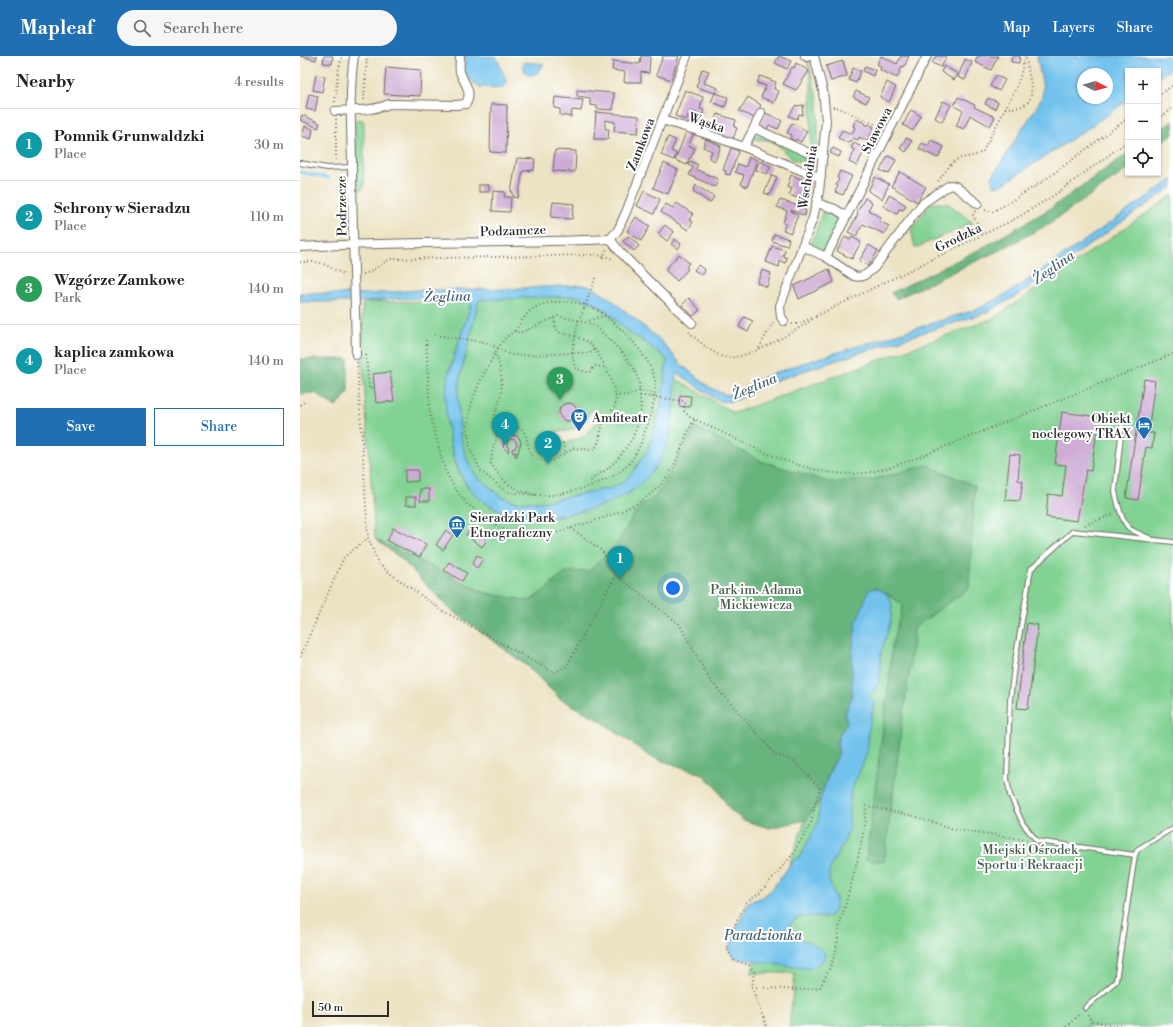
<!DOCTYPE html>
<html lang="en">
<head>
<meta charset="utf-8">
<style>
	:root { --surface:#fff; --page:#f6f6f6; --text:#202124; --muted:#757577; --line:#e0e0e0; --accent:#1f6fb2 }
	body { margin:0; font-family:"Libre Bodoni",serif; background:var(--page); color:var(--text) }
	.controls { position:absolute; right:12px; top:12px; display:grid; overflow:hidden; border-radius:0px; box-shadow:0 1px 3px #0004 }
	.controls button { width:36px; height:36px; display:grid; place-items:center; padding:0; border:0; border-bottom:1px solid var(--line); background:var(--surface); color:var(--text); font:20px sans-serif }
	.compass { position:absolute; left:777px; top:12px; width:36px; height:36px; border-radius:50%; background:var(--surface); box-shadow:0 1px 3px #0004; rotate:95deg }
	.scale { position:absolute; left:12px; bottom:10px; width:77px; box-sizing:border-box; padding-left:4px; border:2px solid #2b2b2b; border-top:0; font-size:11px; line-height:14px; white-space:nowrap; color:#2b2b2b; -webkit-text-stroke:3px #fff; paint-order:stroke }
	.you { position:absolute; left:373px; top:532px; width:14px; height:14px; margin:-10px; border:3px solid #fff; border-radius:50%; background:#1a73e8; box-shadow:0 0 0 6px #1a73e833 }
	.badge { display:grid; place-items:center; width:26px; height:26px; border-radius:50%; background:var(--accent); color:#fff; font-size:13px; font-weight:700 }
	.pin { position:absolute; translate:-50% -33px; filter:drop-shadow(0 1px 2px #0008) }
	.pin::after { content:''; position:absolute; top:21px; width:14px; height:12px; background:inherit; clip-path:polygon(0 0,100% 0,50% 100%) }
	.list { margin:0; padding:0; list-style:none }
	h2 { display:flex; justify-content:space-between; align-items:center; height:52px; margin:0; padding:0 16px; font-size:17px }
	h2 small { font-size:13px; font-weight:400; color:var(--muted) }
	.list li { display:grid; grid-template-columns:26px 1fr auto; gap:12px; align-items:center; box-sizing:border-box; height:72px; padding:0 16px; border-top:1px solid var(--line) }
	.list b { display:block; font-size:15px; white-space:nowrap }
	.list p { margin:0; font-size:13px; white-space:nowrap; color:var(--muted) }
	.list em { font-size:13px; font-style:normal; color:var(--muted) }
	.actions { display:flex; gap:8px; padding:12px 16px }
	.actions a { flex:1; padding:9px 0; border:1px solid var(--accent); border-radius:0px; text-align:center; font-size:14px; color:var(--accent) }
	.actions .main { background:var(--accent); color:#fff }
	.icon { flex:none; width:22px; height:22px; fill:none; stroke:currentColor; stroke-width:2; stroke-linecap:round; stroke-linejoin:round }
	.map { position:relative; flex:none; width:873px; height:971px; overflow:hidden }
	header { display:flex; align-items:center; gap:24px; box-sizing:border-box; height:56px; padding:0 20px; background:var(--accent); color:#fff }
	header strong { font-size:19px }
	nav { display:flex; gap:22px; margin-inline-start:auto; font-size:14px }
	.search { width:280px; height:36px; background:var(--page); display:flex; align-items:center; gap:10px; box-sizing:border-box; padding:0 14px; border-radius:22px; color:var(--muted); font-size:15px }
	main { display:flex }
	aside { flex:1; background:var(--surface) }
	.map>svg:first-child { display:block }
	.green { fill:#81d293; stroke:#567e5f; fill-rule:evenodd }
	.forest { fill:#68b47d; stroke:#4a7054 }
	.water { fill:#72c2ed; stroke:#4e768c; fill-rule:evenodd }
	.lines { fill:none; stroke-linecap:round; stroke-linejoin:round }
	.stream { stroke:#72c2ed; stroke-width:3 }
	.building { fill:#ceabd5 }
	.service-casing { stroke:#6f6b60; stroke-width:6 }
	.minor-casing { stroke:#6f6b60; stroke-width:10 }
	.path { stroke:#6f6b60; stroke-width:2; stroke-dasharray:1 3; stroke-linecap:butt }
	.service { stroke:#fff; stroke-width:4 }
	.minor { stroke:#fff; stroke-width:8 }
	.path-bridge { stroke:#6f6b60; stroke-width:2; stroke-dasharray:1 3; stroke-linecap:butt }
	.labels { text-anchor:middle; stroke-width:4; stroke-linejoin:round; paint-order:stroke }
	.street-label { font-size:13px; fill:#2b2b2b; stroke:#fff }
	.poi-label { font-size:13px; fill:#2b2b2b; stroke:#fff; text-anchor:start }
	.park-label { font-size:13px; fill:#455d4a; stroke:#fff }
	.water-label { font-size:14px; font-style:italic; fill:#44606f; stroke:#fff }
</style>
</head>
<body>
<header>
<strong>Mapleaf</strong>
<div class="search"><svg class="icon" aria-label="search" viewBox="0 0 24 24"><circle cx="10" cy="10" r="6"/><path d="M15 15l6 6"/></svg>Search here</div>
<nav><a>Map</a><a>Layers</a><a>Share</a></nav>
</header>
<main>
<aside>
<h2>Nearby<small>4 results</small></h2>
<ul class="list">
<li><span class="badge" style="background:#0f9aa8">1</span><div><b>Pomnik Grunwaldzki</b><p>Place</p></div><em>30 m</em></li>
<li><span class="badge" style="background:#0f9aa8">2</span><div><b>Schrony w Sieradzu</b><p>Place</p></div><em>110 m</em></li>
<li><span class="badge" style="background:#2e9e5b">3</span><div><b>Wzgórze Zamkowe</b><p>Park</p></div><em>140 m</em></li>
<li><span class="badge" style="background:#0f9aa8">4</span><div><b>kaplica zamkowa</b><p>Place</p></div><em>140 m</em></li>
</ul>
<div class="actions"><a class="main">Save</a><a>Share</a></div>
</aside>
<div class="map">
<svg width="873" height="971" viewBox="0 0 873 971">
	<rect width="100%" height="100%" fill="#fff"/>
	<filter id="ink" filterUnits="userSpaceOnUse"><feTurbulence type="fractalNoise" baseFrequency=".025" numOctaves="2"/><feDisplacementMap in="SourceGraphic" scale="8" xChannelSelector="R" yChannelSelector="G"/><feConvolveMatrix kernelMatrix="1 2 1 2 8 2 1 2 1" color-interpolation-filters="sRGB"/></filter>
	<filter id="wash" filterUnits="userSpaceOnUse"><feTurbulence type="fractalNoise" baseFrequency=".012" numOctaves="4" result="noise"/><feDisplacementMap in="SourceGraphic" scale="16" xChannelSelector="R" yChannelSelector="G"/><feGaussianBlur stdDeviation="0.9" result="paint"/><feColorMatrix in="noise" values="0 0 0 0 0 0 0 0 0 0 0 0 0 0 0 0 0 1.4 0 .05"/><feComposite in="paint" operator="in"/></filter>
	<g filter="url(#wash)">
		<rect width="100%" height="100%" fill="#ece3c3"/>
		<g class="green">
			<path d="M507 4H508L518 45V77L517 96 511 95V25Z"/>
			<path d="M57 63 63 64 64 68V130L63 133 60 134 56 131 55 66Z"/>
			<path d="M458 78 513 103C489 112 488 94 473 86 465 82 458 86 452 81Z"/>
			<path d="M873 139V971H489L495 917H451L505 764 99 501 75 483 62 297V249L66 246 170 245 171 249 149 314 147 369 153 401 159 416 167 430 178 441 192 451 215 460 228 463 262 460 289 453 325 440 335 433 371 375 375 322 434 357 694 262Z"/>
			<path d="M631 147H648L673 167 615 192 611 174Z"/>
			<path d="M526 156 537 159 541 164 525 194 521 195 511 190 522 157Z"/>
			<path d="M276 240 287 244 306 255 332 279 338 281 367 303 361 351 348 394 332 417 322 427 311 432 243 446H216L202 441 176 420 166 401 160 379 158 339 160 321 179 243ZM265 347C272 346 279 350 278 357 275 375 247 360 265 347ZM292 353 301 356C293 378 276 388 253 387V376C273 376 282 371 292 353Z"/>
		</g>
		<g class="forest">
			<path d="M873 65V78L858 89V75Z"/>
			<path d="M828 97V113L749 168 702 193 596 243 591 237 682 192 748 154Z"/>
			<path d="M0 303H48V337L36 351 15 337 0 338Z"/>
			<path d="M395 371 461 405 529 426 571 424 627 409 675 430 669 532 615 571 584 806 566 804 589 624 592 589 603 549 586 537 553 589 552 641 545 658 547 668 540 677 537 687 539 697 529 717 520 744 506 764 469 772 443 764 430 754 416 731 402 718 351 701 301 665 259 642 227 610 150 553 99 501 75 483 185 537 230 545 267 516 289 515 317 487 339 451 357 439Z"/>
		</g>
		<g class="water">
			<path d="M165 0H196L206 24V28L202 32 179 31 164 18Z"/>
			<path d="M737 0H873V11L858 22V15H828V44L790 71 700 130H695L693 128 692 121 742 42 743 32ZM783 18H807V42H783Z"/>
			<path d="M224 6 244 8C239 15 237 20 228 19L224 14 222 8Z"/>
			<path d="M873 123V130L718 239 685 257 506 314 466 328 439 343 431 345 422 346 411 340 378 317 375 322C375 347 373 382 360 404 342 435 313 448 279 456 263 459 245 464 228 463 220 462 212 459 205 456 169 443 157 419 150 384 146 366 144 345 147 327 149 313 154 301 158 289 162 276 166 262 171 249L170 245 132 242 91 243 66 246H0V237L68 238 118 234 203 233 283 229 292 231 311 243 361 285 381 308 400 324 411 332 426 339 436 337 463 321 503 307 678 253 715 233ZM276 240 287 244 304 253 332 279 338 281 367 303 361 351 348 394 332 417 322 427 311 432 242 446H216L202 441 176 420 166 401 160 379 158 339 160 321 179 244Z"/>
			<path d="M576 532 586 537 592 548 591 564 581 597 580 622 575 634 569 640 574 645C573 656 570 667 568 678 568 685 569 692 566 699 562 711 556 722 552 733 547 748 552 764 547 779 543 792 531 804 529 818 527 830 540 841 535 853 529 870 506 854 494 864 492 866 490 869 488 872L490 880C502 884 517 887 525 898 523 908 517 910 508 913L434 902 429 895 432 882 449 846 463 841 472 833 494 804 500 801 518 767 520 744 529 717 539 697 537 687 540 677 547 668 545 658 552 641V599L556 567 569 534Z"/>
		</g>
		<g class="lines">
			<path class="stream" d="M0 116 29 122"/>
		</g>
		<g id="blocks">
			<g class="building">
				<path d="M0 0H17L16 4Z"/>
				<path d="M24 0H33L32 8 23 7Z"/>
				<path d="M341 0H350L349 17 341 16V26H324L325 16 312 14 313 5 340 8Z"/>
				<path d="M363 0H379L371 24 356 19Z"/>
				<path d="M479 0 491 5 487 13 475 7Z"/>
				<path d="M581 0 597 8 601 0H609L604 11 602 10 597 22 580 14 581 11 577 8Z"/>
				<path d="M636 0H647L641 11 632 7Z"/>
				<path d="M678 0H698L691 14 675 6Z"/>
				<path d="M712 0H720L719 7 711 6Z"/>
				<path d="M665 3 672 6 665 24 658 21Z"/>
				<path d="M543 5 547 20 531 25 526 10Z"/>
				<path d="M496 7 509 15 496 34 483 28 492 11 494 12Z"/>
				<path d="M565 10 575 14 573 20 563 15Z"/>
				<path d="M644 10 658 18 654 24 641 16Z"/>
				<path d="M86 11 121 14 120 40 84 38Z"/>
				<path d="M553 12 561 15 556 27 549 24Z"/>
				<path d="M402 13 409 15 404 27 418 32 415 37 428 41 425 51 411 46 415 37 396 31Z"/>
				<path d="M16 19 25 21 22 36 13 34Z"/>
				<path d="M696 19 705 24 699 35 690 30Z"/>
				<path d="M460 20 476 26 474 33 479 35 474 47 461 41 466 30 457 27Z"/>
				<path d="M587 26 596 31 589 46 580 41Z"/>
				<path d="M277 34 314 37 313 54 297 53V50L290 49V42L277 40Z"/>
				<path d="M385 34 403 41 400 53 404 54 402 59 390 55 386 64 375 60Z"/>
				<path d="M556 35 569 41 566 47 553 41Z"/>
				<path d="M9 38 18 40 15 55 6 53Z"/>
				<path d="M255 41 283 44 281 55 272 54 271 61 260 59V53L254 52Z"/>
				<path d="M448 41 461 49 455 62 439 55Z"/>
				<path d="M658 41 675 49 674 51 695 61 690 70 670 59 664 73 656 70 663 55 654 50Z"/>
				<path d="M688 42 698 46 695 53 685 48Z"/>
				<path d="M643 45 651 49 642 66 635 62Z"/>
				<path d="M191 48 207 49 206 97 190 96Z"/>
				<path d="M504 49 502 54 503 56 502 59 499 58 497 63 489 60 495 50Z"/>
				<path d="M611 54 621 60 613 75 603 69Z"/>
				<path d="M296 56 339 60 338 77 314 75 315 66 305 64V73H309L308 83H294Z"/>
				<path d="M466 57 482 65 478 73 469 69 466 75 458 71Z"/>
				<path d="M417 58 436 64 434 71 437 72 433 83 420 79 423 70 414 66Z"/>
				<path d="M2 59 20 67 18 72 0 64Z"/>
				<path d="M556 63 565 67 564 68 567 70 568 68 574 71 573 72 574 73 567 85 559 81 558 84 553 82 552 85 550 84 548 87 538 82 542 74 552 78 555 71 553 70Z"/>
				<path d="M492 67 507 75 501 86 496 83 495 85 490 82 492 79 487 77Z"/>
				<path d="M5 70 13 73 11 83 2 80Z"/>
				<path d="M387 74 394 77 388 90 395 92 391 102H389L387 109 375 104Z"/>
				<path d="M368 81 376 84 371 95 376 97 374 104 361 99Z"/>
				<path d="M606 82 612 85 606 96 600 92Z"/>
				<path d="M406 83 421 90 415 105 409 102 412 95 403 91Z"/>
				<path d="M631 84 644 91 638 102 619 93 622 87 628 90Z"/>
				<path d="M554 87 565 93 557 110 549 106 555 94 551 92Z"/>
				<path d="M431 92 439 95 430 119 425 118 426 115 423 114Z"/>
				<path d="M533 92 541 96 539 101 530 97Z"/>
				<path d="M255 94 276 95 275 116 253 115Z"/>
				<path d="M588 100 596 104 589 118 580 114Z"/>
				<path d="M449 101 457 104 447 131 441 128 444 119 435 116 438 108 446 111Z"/>
				<path d="M217 102 235 103 234 114 223 115 218 142 213 141V136H211Z"/>
				<path d="M390 105 398 109 395 113 418 123 415 131 389 119 393 111 388 109Z"/>
				<path d="M459 105 471 110 467 118 456 114Z"/>
				<path d="M364 107 378 114 368 138 353 132Z"/>
				<path d="M540 115 552 120 543 139 535 136 538 130 536 129 539 123 537 122Z"/>
				<path d="M600 116 626 131 617 146 591 130Z"/>
				<path d="M472 119 477 121 470 139 464 137Z"/>
				<path d="M491 119 511 127 506 139 502 138 500 143 489 139 492 133 487 131Z"/>
				<path d="M575 121 589 128 582 143 568 135Z"/>
				<rect x="179" y="129" width="10" height="7"/>
				<path d="M396 129 414 141 410 147 393 135Z"/>
				<path d="M193 135 205 136 204 141H211L210 156 192 155Z"/>
				<path d="M344 135 360 143 354 158 337 150Z"/>
				<path d="M589 139 606 149 603 154 599 153 597 158 583 150Z"/>
				<path d="M565 142 572 147 568 154 581 162 579 165 589 170 584 178 563 168 556 180 548 176 558 158 557 156Z"/>
				<path d="M480 144 499 150 506 155 505 160 491 154 492 156 498 159 491 177 483 174 486 168 483 167 487 155 477 151Z"/>
				<path d="M253 146 274 148 272 163 251 161Z"/>
				<path d="M377 147 393 158 389 163 393 166 388 174 361 156 366 148 373 152Z"/>
				<path d="M336 161 350 170 341 185 327 175Z"/>
				<path d="M365 169 374 176 367 185 358 178Z"/>
				<path d="M474 178 489 183 487 190 472 185Z"/>
				<path d="M329 180 339 190 334 195 323 185Z"/>
				<path d="M545 181 550 184 552 181 561 186 552 203 537 195Z"/>
				<path d="M375 183 381 188 378 193 371 188Z"/>
				<path d="M569 189 578 195 568 210 559 205Z"/>
				<path d="M472 190 485 194 483 200 487 202 485 207 480 205 479 211 466 206Z"/>
				<path d="M379 198 389 207 386 211 388 213 377 225 365 214Z"/>
				<path d="M398 209 405 214 402 219 394 214Z"/>
				<path d="M529 213 534 226 499 243 494 230Z"/>
				<path d="M462 214 471 217 467 231 457 227Z"/>
				<path d="M389 242 400 254 393 260 382 249Z"/>
				<path d="M444 261 453 265 448 276 439 271Z"/>
				<path d="M90 316 94 345 76 347 73 318Z"/>
				<path d="M844 323 855 325 848 377H854L852 392 846 391 838 444 826 442Z"/>
				<path d="M380 339 391 340 390 351 379 350Z"/>
				<circle cx="268" cy="356" r="9"/>
				<path d="M762 356 799 361 791 415 786 414 777 465 746 461 748 438 762 440 766 409 755 408Z"/>
				<path d="M210 379 218 380 221 386 217 400H215L216 396 213 397 212 393 215 392 217 389 215 384 211 383 207 385V390L209 393 208 396 203 391 204 383Z"/>
				<path d="M710 398 720 399 718 424 723 425 720 445 705 444Z"/>
				<path d="M105 414H118V425L105 426Z"/>
				<rect x="120" y="433" width="9" height="12"/>
				<rect x="106" y="441" width="10" height="8"/>
				<path d="M93 472 126 488 120 501 87 485Z"/>
				<path d="M171 472 187 484 182 491 166 479Z"/>
				<path d="M146 474 153 479 143 494 136 489Z"/>
				<path d="M177 499 183 503 177 512 172 508Z"/>
				<path d="M149 506 167 517 162 525 144 514Z"/>
				<path d="M727 567 738 569 728 653 717 652Z"/>
			</g>
		</g>
	</g>
	<g filter="url(#ink)">
		<use href="#blocks" fill-opacity="0" stroke="#6f6b60" stroke-width="1"/>
		<g class="lines">
			<defs>
				<g id="service">
					<path d="M0 107 27 112 52 111"/>
					<path d="M823 361 815 435C817 445 821 465 829 472 834 476 843 479 849 482"/>
					<path d="M873 486 773 475 731 513 714 610 710 644 707 722 710 739 723 768 737 785 835 799 838 793 873 772"/>
					<path d="M785 952 816 925 835 799"/>
				</g>
				<g id="minor">
					<path d="M54 0C49 34 51 69 52 104 52 169 55 234 56 299"/>
					<path d="M505 0 507 1 510 0"/>
					<path d="M35 55C51 54 75 55 89 48L156 49 166 48C173 35 164 28 160 16 159 11 160 5 160 0"/>
					<path d="M362 64 398 75 444 91"/>
					<path d="M454 72 461 57"/>
					<path d="M521 121 513 119 444 91 454 72 511 98 523 99"/>
					<path d="M517 147 535 153 546 160"/>
					<path d="M310 183 318 174 326 156 387 0"/>
					<path d="M310 183 321 197 376 252 392 267"/>
					<path d="M502 190 526 201 627 0"/>
					<path d="M0 191C103 185 207 188 310 183"/>
					<path d="M526 201 554 220C562 223 568 217 574 212L622 148 645 132 650 129 655 130 678 148"/>
					<path d="M484 265 481 261 480 250 513 162 519 136 526 65 523 35 514 0"/>
				</g>
			</defs>
			<use href="#service" class="service-casing"/>
			<use href="#minor" class="minor-casing"/>
			<g class="path">
				<path d="M858 40 873 29"/>
				<path d="M64 44 67 0"/>
				<path d="M35 46 38 16 42 0"/>
				<path d="M533 51 539 52 581 71"/>
				<path d="M705 52C745 54 728 26 726 1"/>
				<path d="M36 63V104"/>
				<path d="M858 63 873 52"/>
				<path d="M638 125C644 118 650 107 658 103 667 100 675 101 683 95L715 34 720 21 725 0"/>
				<path d="M685 154 692 156 708 147 742 126 828 62"/>
				<path d="M675 155 673 159 683 179"/>
				<path d="M303 202 307 192"/>
				<path d="M0 206C8 206 16 205 23 208 31 211 37 216 45 218"/>
				<path d="M63 218C74 216 80 207 91 203L294 199 304 200 314 203"/>
				<path d="M284 253 278 266 272 297H290L295 293"/>
				<path d="M516 260 715 163 753 140 828 85"/>
				<path d="M254 262 256 272 258 276C288 284 290 283 305 310"/>
				<path d="M492 268H497L512 262"/>
				<path d="M215 275C219 269 223 262 228 257 243 242 274 244 292 251 296 253 301 257 305 259"/>
				<path d="M389 276C397 284 413 298 424 301 446 306 499 273 517 260"/>
				<path d="M135 279 185 286 211 299H233L272 297 275 312 289 317 295 310 305 311C310 320 318 339 315 350 312 356 306 362 303 368 299 378 301 387 293 394L274 392 252 405 233 403C223 382 230 358 197 380L192 396 191 408 205 426 218 434 236 439 206 436 181 415 170 393 167 370 172 346 181 323 198 292 206 281 215 275 220 277 258 260 288 267 295 270 322 296 334 313 339 325 341 354 337 371 332 383 318 403 307 413 293 422 291 425 292 428"/>
				<path d="M126 284 130 359 145 414 153 430 167 448 198 470 212 478H250L259 476C299 462 346 455 370 416 381 399 384 379 395 363"/>
				<path d="M459 292 474 265"/>
				<path d="M195 296C200 309 203 323 201 337 199 354 188 363 197 379"/>
				<path d="M66 299 69 333 75 332"/>
				<path d="M57 306 68 482 78 507 91 518 143 555 255 617 267 609 316 519 379 568 410 624 475 698 495 706 520 732 514 752 511 767 493 798 459 838 446 847 434 871 427 893 434 904 449 909 454 916 452 931 458 949 466 968V971"/>
				<path d="M315 340 328 339 340 335 354 337"/>
				<path d="M340 340H344"/>
				<path d="M362 342 383 345 385 347 384 355 390 361C443 385 510 427 570 416 588 413 605 406 622 400L873 298"/>
				<path d="M0 349 6 345"/>
				<path d="M297 365 303 369"/>
				<path d="M263 387 265 396"/>
				<path d="M236 439C244 439 252 440 260 438 277 435 309 425 322 414 333 406 340 391 344 378 350 363 357 342 355 325 351 302 324 274 306 260L299 261 288 265V267"/>
				<path d="M785 469 815 458"/>
				<path d="M271 472 301 494C308 502 308 513 316 519"/>
				<path d="M0 601 44 501 68 482"/>
				<path d="M452 931 502 934 520 931C526 920 532 909 535 897 538 886 538 875 541 864 551 827 564 789 566 750L614 760 651 772 727 784"/>
				<path d="M788 959 791 965 822 971"/>
				<path d="M766 971 780 957"/>
				<path d="M790 971 791 965"/>
			</g>
			<use href="#service" class="service"/>
			<use href="#minor" class="minor"/>
			<g class="path-bridge">
				<path d="M284 253 296 220"/>
				<path d="M344 340 362 342"/>
			</g>
		</g>
	</g>
	<defs>
		<symbol id="theatre-pin" viewBox="-11 -11 22 30"><path d="M0 17L-7.5 6A9.5 9.5 0 1 1 7.5 6Z" fill="#1f6fb2" stroke="#fff"/><path d="M-5-5.5Q0-4 5-5.5V0Q5 5 0 6Q-5 5-5 0ZM-3.3-2.5H-1v1.5H-3.3ZM1-2.5H3.3v1.5H1ZM-2.8 1Q0 5.5 2.8 1Z" fill="#fff"/></symbol>
		<symbol id="hotel-pin" viewBox="-11 -11 22 30"><path d="M0 17L-7.5 6A9.5 9.5 0 1 1 7.5 6Z" fill="#1f6fb2" stroke="#fff"/><path d="M-6-4.5h1.5V1H6V5H4.5V3h-9V5H-6ZM-4 0a1.8 1.8 0 1 1 3.6 0ZM.5 0V-2.5h3Q6-2.5 6 0Z" fill="#fff"/></symbol>
		<symbol id="museum-pin" viewBox="-11 -11 22 30"><path d="M0 17L-7.5 6A9.5 9.5 0 1 1 7.5 6Z" fill="#1f6fb2" stroke="#fff"/><path d="M0-6L6-3V-2H-6V-3ZM-5-1h2V3h-2ZM-1-1h2V3h-2ZM3-1h2V3H3ZM-6 4H6V6H-6Z" fill="#fff"/></symbol>
	</defs>
	<g fill-rule="evenodd">
		<use href="#theatre-pin" x="269" y="351" width="20" height="27"/>
		<use href="#hotel-pin" x="834" y="359" width="20" height="27"/>
		<use href="#museum-pin" x="147" y="458" width="20" height="27"/>
	</g>
	<g class="labels">
		<g class="street-label">
			<text transform="translate(407 66) rotate(18)" y="5">Wąska</text>
			<text transform="translate(576 74) rotate(-63)" y="5">Stawowa</text>
			<text transform="translate(340 88) rotate(-69)" y="5">Zamkowa</text>
			<text transform="translate(507 121) rotate(-81)" y="5">Wschodnia</text>
			<text transform="translate(41 150) rotate(-91)" y="5">Podrzecze</text>
			<text transform="translate(213 174) rotate(-2)" y="5">Podzamcze</text>
			<text transform="translate(658 181) rotate(-26)" y="5">Grodzka</text>
		</g>
		<g class="poi-label">
			<text x="292" y="366">Amfiteatr</text>
			<text x="831" y="367" text-anchor="end">Obiekt<tspan x="831" dy="15">noclegowy TRAX</tspan></text>
			<text x="170" y="466">Sieradzki Park<tspan x="170" dy="15">Etnograficzny</tspan></text>
		</g>
		<g class="park-label">
			<text x="456" y="538">Park im. Adama<tspan x="456" dy="15">Mickiewicza</tspan></text>
			<text x="730" y="798">Miejski Ośrodek<tspan x="730" dy="15">Sportu i Rekraacji</tspan></text>
		</g>
		<g class="water-label">
			<text transform="translate(753 211) rotate(-35)" y="5">Żeglina</text>
			<text transform="translate(147 240) rotate(-1)" y="5">Żeglina</text>
			<text transform="translate(454 330) rotate(-23)" y="5">Żeglina</text>
			<text x="463" y="884">Paradzionka</text>
		</g>
	</g>
</svg>
<div class="controls">
<button>+</button>
<button>−</button>
<button><svg class="icon" aria-label="locate" viewBox="0 0 24 24"><circle cx="12" cy="12" r="6"/><path d="M12 2v4M12 18v4M2 12h4M18 12h4"/></svg></button>
</div>
<svg class="compass" viewBox="-18 -18 36 36"><path d="M0-13l5 13h-10z" fill="#e53935"/><path d="M0 13l5-13h-10z" fill="#757577"/></svg>
<div class="scale">50 m</div>
<div class="you"></div>
<div class="pin badge" style="left:320px;top:523px;background:#0f9aa8">1</div>
<div class="pin badge" style="left:248px;top:408px;background:#0f9aa8">2</div>
<div class="pin badge" style="left:260px;top:344px;background:#2e9e5b">3</div>
<div class="pin badge" style="left:205px;top:389px;background:#0f9aa8">4</div>
</div>
</main>
</body>
</html>
